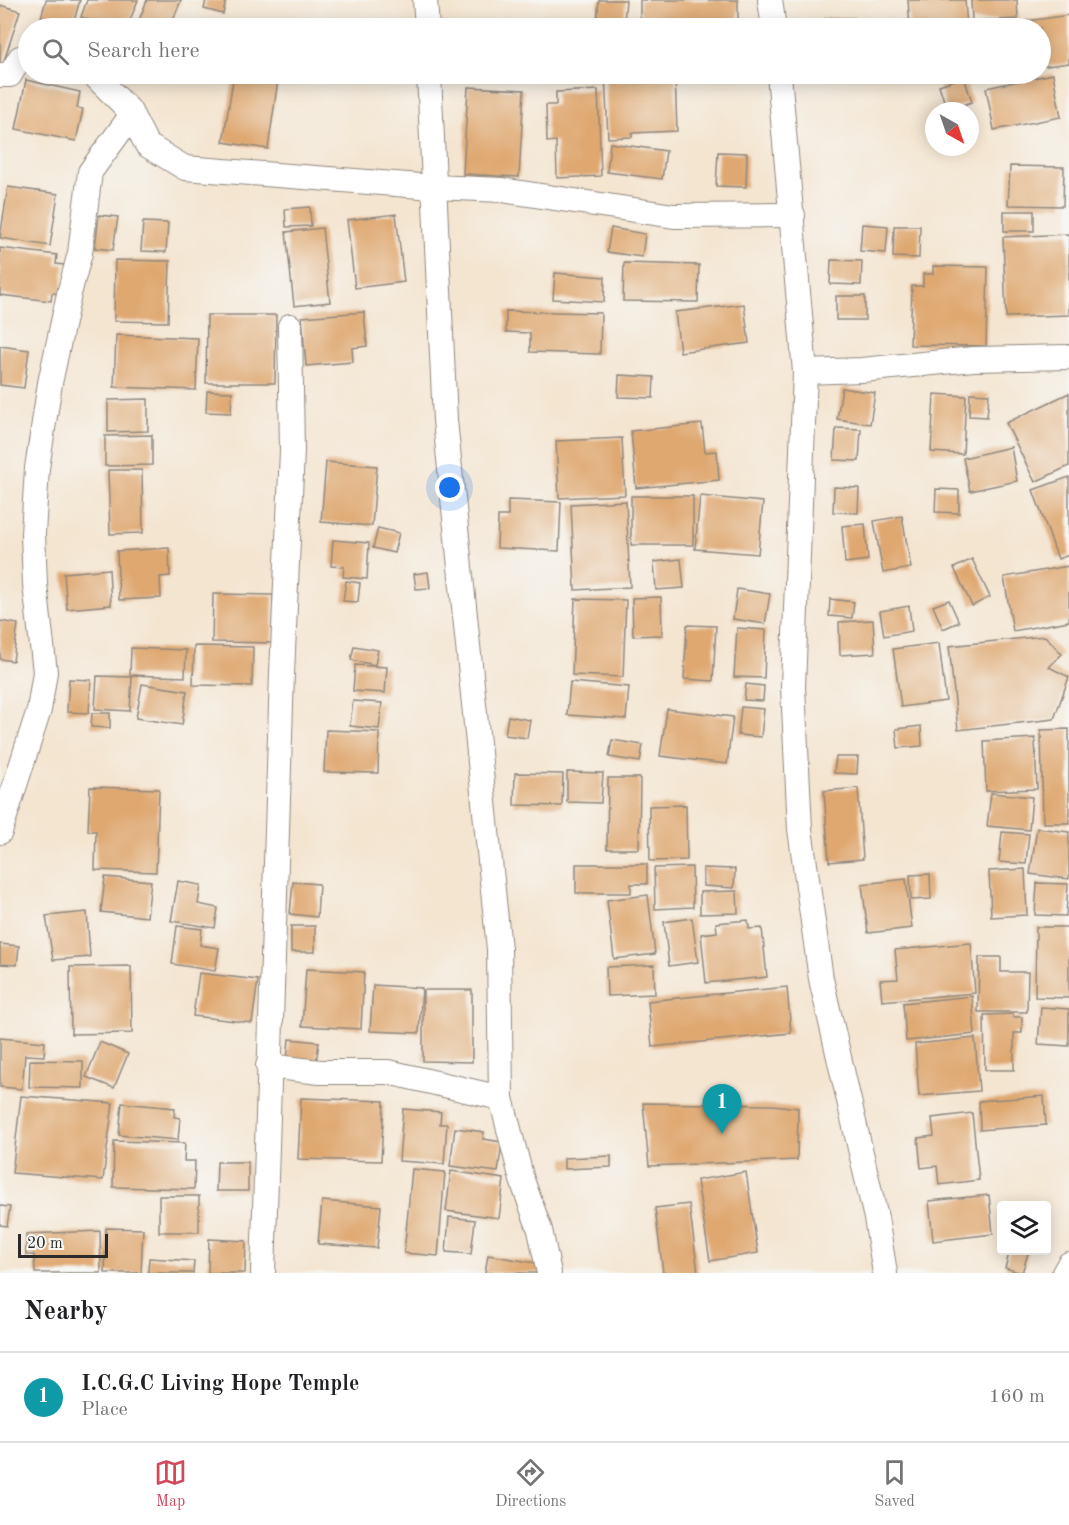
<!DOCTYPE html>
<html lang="en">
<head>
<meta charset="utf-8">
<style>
	:root { --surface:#fff; --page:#f2f2f2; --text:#202124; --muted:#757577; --line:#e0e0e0; --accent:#d1495b }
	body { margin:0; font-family:"Old Standard TT",serif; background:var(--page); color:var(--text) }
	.controls { position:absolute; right:18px; bottom:18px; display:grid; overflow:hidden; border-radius:6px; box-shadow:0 3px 15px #0003 }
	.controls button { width:54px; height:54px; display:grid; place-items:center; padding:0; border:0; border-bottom:2px solid var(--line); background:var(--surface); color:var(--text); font:30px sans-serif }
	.compass { position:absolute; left:925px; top:102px; width:54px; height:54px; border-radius:50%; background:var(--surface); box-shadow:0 3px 15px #0003; rotate:140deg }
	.scale { position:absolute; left:18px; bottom:15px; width:90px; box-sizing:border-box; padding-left:6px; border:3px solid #2b2b2b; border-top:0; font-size:16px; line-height:21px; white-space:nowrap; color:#2b2b2b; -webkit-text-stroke:4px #f6f6f2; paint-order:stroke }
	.you { position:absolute; left:450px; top:488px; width:21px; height:21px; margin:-15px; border:4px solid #fff; border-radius:50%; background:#1a73e8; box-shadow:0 0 0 9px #1a73e833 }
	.badge { display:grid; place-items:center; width:39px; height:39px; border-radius:50%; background:var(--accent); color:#fff; font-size:20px; font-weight:700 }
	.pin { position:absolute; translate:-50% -50px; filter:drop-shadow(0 2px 3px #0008) }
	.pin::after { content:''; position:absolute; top:32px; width:21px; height:18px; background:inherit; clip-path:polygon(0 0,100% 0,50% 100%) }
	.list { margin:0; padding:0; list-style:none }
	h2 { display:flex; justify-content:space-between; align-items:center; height:78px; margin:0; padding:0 24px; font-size:26px }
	h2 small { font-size:20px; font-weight:400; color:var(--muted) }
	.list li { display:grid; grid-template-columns:39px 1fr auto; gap:18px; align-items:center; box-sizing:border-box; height:90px; padding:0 24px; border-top:2px solid var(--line) }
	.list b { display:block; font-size:22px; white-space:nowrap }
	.list p { margin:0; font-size:20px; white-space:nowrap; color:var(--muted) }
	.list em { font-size:20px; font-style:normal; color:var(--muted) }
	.icon { flex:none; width:33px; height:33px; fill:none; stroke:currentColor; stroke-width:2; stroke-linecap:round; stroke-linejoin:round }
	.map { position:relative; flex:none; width:1069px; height:1273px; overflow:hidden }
	.search { position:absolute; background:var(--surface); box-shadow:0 3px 15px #0003; left:18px; right:18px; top:18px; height:66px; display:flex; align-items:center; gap:15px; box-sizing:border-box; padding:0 21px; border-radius:33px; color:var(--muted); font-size:22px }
	.sheet { height:168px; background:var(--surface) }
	nav { display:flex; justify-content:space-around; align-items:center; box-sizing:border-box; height:84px; border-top:2px solid var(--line); background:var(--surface); font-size:16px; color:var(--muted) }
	nav a { display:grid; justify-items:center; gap:3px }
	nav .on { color:var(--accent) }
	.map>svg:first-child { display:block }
	.building { fill:#dfa871 }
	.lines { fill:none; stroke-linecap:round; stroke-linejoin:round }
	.minor-casing { stroke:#90887e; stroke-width:26 }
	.minor { stroke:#fff; stroke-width:24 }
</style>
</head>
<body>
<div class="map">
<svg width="1069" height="1273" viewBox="0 0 1069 1273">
	<rect width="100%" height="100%" fill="#f6f6f2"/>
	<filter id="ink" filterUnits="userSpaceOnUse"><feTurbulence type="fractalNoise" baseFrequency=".0167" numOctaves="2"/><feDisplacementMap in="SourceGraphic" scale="12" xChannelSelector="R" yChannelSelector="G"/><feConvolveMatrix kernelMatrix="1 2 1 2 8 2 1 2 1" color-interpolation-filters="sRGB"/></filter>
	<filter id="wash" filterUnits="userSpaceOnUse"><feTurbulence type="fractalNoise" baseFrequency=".008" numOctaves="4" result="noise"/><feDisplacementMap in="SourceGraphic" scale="24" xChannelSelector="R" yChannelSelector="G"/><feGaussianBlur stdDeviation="1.35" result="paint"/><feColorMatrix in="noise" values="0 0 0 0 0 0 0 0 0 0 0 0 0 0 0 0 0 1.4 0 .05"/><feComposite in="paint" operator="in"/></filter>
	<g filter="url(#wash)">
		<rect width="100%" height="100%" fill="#f4e5d1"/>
		<g id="blocks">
			<g class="building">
				<path d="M46 0H80L72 28H38Z"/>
				<path d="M87 0H138L127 28H111L81 17Z"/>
				<path d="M147 0H181L170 28H136Z"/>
				<path d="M206 0H226L223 14 204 9Z"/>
				<path d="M599 0H626L624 23 597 20Z"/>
				<rect x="640" y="0" width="98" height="28"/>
				<path d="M908 0H965L967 28H910Z"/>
				<path d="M971 0H1017L1018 19 972 21Z"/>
				<path d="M0 5 20 11 3 64 0 63Z"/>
				<path d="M1069 15V63L1040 67V28H976Z"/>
				<rect x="826" y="18" width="29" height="10"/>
				<path d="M234 74 278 80 268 149 223 142Z"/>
				<path d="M469 74H517V79L468 78Z"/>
				<path d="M548 74H598L596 81Z"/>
				<path d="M605 74H675L677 131 632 133V137L608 138Z"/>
				<path d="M1053 74 1061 117 994 130 986 88Z"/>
				<path d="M964 77 972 102 947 110 939 85Z"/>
				<path d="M26 80 80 92 77 108 83 109 76 141 16 129Z"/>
				<path d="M468 87 524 90 519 177 463 174Z"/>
				<path d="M598 90 601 176 557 178 556 141 547 142 546 105H556V92Z"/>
				<path d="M610 143 666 151 662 179 607 172Z"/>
				<path d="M718 152 747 153 746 187 716 186Z"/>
				<path d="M1010 166 1064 167 1063 206 1008 205Z"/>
				<path d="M8 187 58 194 50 246 0 238Z"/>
				<path d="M310 207 311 226 286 227 285 209Z"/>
				<rect x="1004" y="211" width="30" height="20"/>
				<path d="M396 214 404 282 355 288 347 220Z"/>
				<path d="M99 215 118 217 113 250 95 248Z"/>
				<path d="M143 222 168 223 166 252 141 251Z"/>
				<path d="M862 224 888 226 886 253 860 251Z"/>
				<path d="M894 226H920L919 258 893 257Z"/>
				<path d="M322 228 330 302 294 306 286 232Z"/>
				<path d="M611 228 645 234 642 257 607 252Z"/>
				<path d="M1069 234V315L1006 317 1003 237Z"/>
				<path d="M0 248 57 255 56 264 64 265 61 294 52 293 51 301 0 295Z"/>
				<path d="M115 260 170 261 168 322 114 321Z"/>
				<path d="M831 260 862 261 861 285 830 284Z"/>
				<path d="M624 263 699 265 698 302 623 301Z"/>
				<path d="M933 266 988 267 986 346 910 345 912 286H923V274H933Z"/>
				<path d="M555 273 605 277 604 302 553 299Z"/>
				<rect x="836" y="296" width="29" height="24"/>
				<path d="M744 304 749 343 680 352 675 312Z"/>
				<path d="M506 311 601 313 600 354 530 352V333L506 332Z"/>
				<path d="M364 312 367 346 352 348 353 362 306 366 302 317Z"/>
				<path d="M207 315H276L275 383H206Z"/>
				<path d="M116 335 198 338 196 390 114 387Z"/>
				<path d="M0 346 29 350 24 388 0 385Z"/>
				<path d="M619 375 654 377 653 398 618 397Z"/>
				<path d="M842 388 875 393 870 424 837 419Z"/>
				<path d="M207 391 232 392 231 413 206 412Z"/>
				<path d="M970 393 989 394 987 417 969 416Z"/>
				<path d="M1069 393V466L1035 482 1006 423Z"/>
				<path d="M934 394 966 396 963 454 931 452Z"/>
				<path d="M148 399V431L108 432V400Z"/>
				<path d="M702 424 705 452 717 451 719 480 636 488 631 431Z"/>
				<path d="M836 428 861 429 859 461 834 460Z"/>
				<path d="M152 435V465L105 466V436Z"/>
				<path d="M622 438 625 495 559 498 556 441Z"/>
				<path d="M1011 447 1017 481 970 491 963 458Z"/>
				<path d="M326 462 377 466 372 526 321 522Z"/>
				<path d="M108 470H142L143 533 110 534Z"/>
				<path d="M1069 477V555L1058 559 1033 490Z"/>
				<path d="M834 487 859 488 858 513 833 512Z"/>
				<path d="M936 489 959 490V513L935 512Z"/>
				<rect x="631" y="496" width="62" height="49"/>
				<path d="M700 496 763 502 758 554 695 549Z"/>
				<path d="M508 500 561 502 559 551 497 548 498 516H508Z"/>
				<path d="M626 501 630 587 575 590 571 504Z"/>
				<path d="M902 516 911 568 883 573 874 521Z"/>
				<path d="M865 524 868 560 845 563 842 526Z"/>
				<path d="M378 528 399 533 394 553 373 548Z"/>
				<path d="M333 540 369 543 367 579 343 577 344 567 331 566Z"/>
				<path d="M169 548 170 576 160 577 161 598 119 600 117 551Z"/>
				<path d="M681 559 684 588 656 590 654 562Z"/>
				<path d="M972 559 990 597 972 606 954 568Z"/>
				<path d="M1069 566V621L1013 631 1004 577Z"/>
				<path d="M109 569 111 605 67 609 64 573Z"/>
				<path d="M428 572 430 588 416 589 414 574Z"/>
				<path d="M346 581 360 583 358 602 343 601Z"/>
				<path d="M737 589 770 594 765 624 733 619Z"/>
				<path d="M213 594 273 595 272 643 212 642Z"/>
				<path d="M661 597 662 635 633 636 632 598Z"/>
				<path d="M575 599 626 600 623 677 572 675Z"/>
				<path d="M830 599 854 602 852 618 829 616Z"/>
				<path d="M949 600 959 622 943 629 933 606Z"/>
				<path d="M909 606 912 631 884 636 880 611Z"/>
				<path d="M873 620 875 653 840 655 839 622Z"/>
				<path d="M0 621 18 624 13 661 0 659Z"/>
				<path d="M687 625 716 626 713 681 684 679Z"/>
				<path d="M737 628 766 630 764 678 734 677Z"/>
				<path d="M1045 636 1062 654 1049 667 1069 677 1054 719 958 730 949 646Z"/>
				<path d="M939 643 946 701 901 707 893 649Z"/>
				<path d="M194 646 253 647 252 686 193 685Z"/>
				<path d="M354 646 378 650 375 665 351 660Z"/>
				<path d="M131 648 186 650 185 677 130 675Z"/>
				<path d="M355 665 387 667 385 693 353 691Z"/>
				<path d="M97 676 132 677 130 711 95 709Z"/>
				<path d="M69 679 91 680 89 713 67 712Z"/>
				<path d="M570 682 629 687 626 719 567 715Z"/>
				<path d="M142 684 187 691 182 725 136 718Z"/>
				<path d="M746 684 764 686 763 701 744 700Z"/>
				<path d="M353 701 382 703 379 729 350 726Z"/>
				<path d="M741 707 764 709 761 737 738 735Z"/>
				<path d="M667 709 733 717 727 764 660 756Z"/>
				<path d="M92 713H110V728L91 727Z"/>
				<path d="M508 716 530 720 527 738 505 735Z"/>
				<path d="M921 726 922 746 898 748 896 729Z"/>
				<path d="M1069 729V823H1043L1041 730Z"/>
				<path d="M326 730 379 732 378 773 324 772Z"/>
				<path d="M1035 738 1037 789 986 791 984 741Z"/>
				<path d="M612 740 643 745 640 762 609 757Z"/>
				<path d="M836 757H858L857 774 834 773Z"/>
				<path d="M567 772 603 773 601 803 567 802Z"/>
				<path d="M515 773 563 774 562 806 514 805Z"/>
				<path d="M608 778H640L639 849H607Z"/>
				<path d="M90 787 159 789 156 872 95 870 96 831H88Z"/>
				<path d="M858 788 863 859 829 862 824 791Z"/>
				<path d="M991 793 1032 797 1029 830 987 826Z"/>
				<path d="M686 805 687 860 650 861 649 806Z"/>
				<path d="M1037 828 1069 832V879L1030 874Z"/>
				<path d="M1002 832 1029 834 1026 864 999 862Z"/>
				<path d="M576 864H647V884H631V893H576Z"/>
				<path d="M692 867 693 907 655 909 654 868Z"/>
				<path d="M703 868 735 869 734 888 703 886Z"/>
				<path d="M1025 869 1027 915 991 917 989 871Z"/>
				<path d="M930 874 931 899 911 900 910 875Z"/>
				<path d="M105 877 151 881 147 917 101 912Z"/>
				<path d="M906 879 912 928 868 933 862 884Z"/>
				<path d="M178 881 201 885 198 904 218 908 215 928 171 921Z"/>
				<path d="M293 882 319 884 317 917 290 914Z"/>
				<path d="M1037 883 1068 884 1066 916 1035 915Z"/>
				<path d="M737 891 738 913 700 914V892Z"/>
				<path d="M648 895 655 954 614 959 607 900Z"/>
				<path d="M87 912 90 957 53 960 46 916Z"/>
				<path d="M692 918 698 962 669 966 664 922Z"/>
				<path d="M748 920 749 929 762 928 767 977 706 983 701 934 717 932 716 923Z"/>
				<path d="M177 926 202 929 200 945 219 948 215 971 172 964Z"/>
				<rect x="291" y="926" width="24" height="26"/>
				<path d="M1036 927H1069V998L1035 997Z"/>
				<path d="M971 943 975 993 882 1001 880 980 898 979 895 950Z"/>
				<path d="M0 944 19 946 17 965 0 964Z"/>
				<path d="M979 957H1001V972H1028L1027 1012H978Z"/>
				<path d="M654 965 655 994 607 996 606 967Z"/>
				<path d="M131 966 132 1033 71 1034 70 967Z"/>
				<path d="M306 969 364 972 361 1029 302 1026Z"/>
				<path d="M199 973 258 980 252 1023 193 1016Z"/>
				<path d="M373 985 422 988 419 1033 370 1031Z"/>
				<path d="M787 987 791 1033 652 1047 648 1001Z"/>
				<path d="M423 990H472V1062L423 1061Z"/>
				<path d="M972 996 975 1034 906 1041 903 1003Z"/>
				<path d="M1041 1007 1069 1009V1046L1038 1044Z"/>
				<path d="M1013 1014V1017H1022V1033H1014V1070H985L984 1015Z"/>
				<path d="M0 1038 45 1042 44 1056 25 1055 22 1089 0 1087Z"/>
				<path d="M975 1038 979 1091 919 1096 915 1044Z"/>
				<path d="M289 1039 319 1042 316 1063 287 1060Z"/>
				<path d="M100 1042 128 1054 114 1088 86 1077Z"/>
				<path d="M30 1060 83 1061V1088L29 1087Z"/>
				<path d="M21 1096 113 1103 103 1180 12 1173Z"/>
				<path d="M1044 1096 1046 1125 980 1130 979 1101Z"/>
				<path d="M301 1098 384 1101 381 1161 298 1159Z"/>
				<path d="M122 1103 175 1108 174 1117 180 1118 178 1140 119 1135Z"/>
				<path d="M643 1103 773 1105 798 1108 797 1160 649 1166Z"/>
				<path d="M403 1109 441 1112 440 1124H447L444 1164 399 1161Z"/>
				<path d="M972 1113 979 1180 939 1185 937 1166 921 1168 918 1138 934 1136 932 1118Z"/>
				<path d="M455 1128 484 1132 483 1139 502 1142 498 1172 450 1166Z"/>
				<path d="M114 1141 185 1143 184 1161H195L194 1189 113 1187Z"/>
				<path d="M611 1156V1167L564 1169V1158Z"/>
				<path d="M217 1162H248V1191H216Z"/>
				<path d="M412 1169 445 1172 438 1256 404 1253Z"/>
				<path d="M451 1171 504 1179 499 1218 446 1211Z"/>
				<path d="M746 1172 758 1253 710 1261 697 1180Z"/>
				<path d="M989 1195 993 1234 933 1241 929 1201Z"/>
				<rect x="159" y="1196" width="40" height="36"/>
				<path d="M322 1201 381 1206 377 1248 318 1244Z"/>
				<path d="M689 1204 698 1273H663L655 1208Z"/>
				<path d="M0 1206 10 1207 7 1226 0 1225Z"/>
				<path d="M449 1217 475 1220 471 1254 446 1252Z"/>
				<path d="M106 1228 143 1229 141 1273H105Z"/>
				<path d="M100 1231 101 1273H35L34 1255H26V1234Z"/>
				<path d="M209 1239 246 1241 245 1273H208Z"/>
				<path d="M1010 1250H1029L1022 1273 1005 1268Z"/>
				<path d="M488 1255 542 1264 541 1273H485Z"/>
				<path d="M149 1258 194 1261 193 1273H148Z"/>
			</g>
		</g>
	</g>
	<g filter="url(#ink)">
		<use href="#blocks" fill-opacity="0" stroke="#90887e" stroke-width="1.5"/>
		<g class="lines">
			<defs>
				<g id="minor">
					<path d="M425 0 427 28"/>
					<path d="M770 0 774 28"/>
					<path d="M93 74 129 110 147 145 185 168 434 187 502 190 674 216 793 215"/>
					<path d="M429 74 445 420 499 949 501 1098 522 1180 540 1230 549 1273"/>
					<path d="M779 74 805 372 793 687 800 829 821 979 876 1218 885 1273"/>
					<path d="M0 75H10L20 58H28"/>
					<path d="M805 372 862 370 973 359 1069 357"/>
					<path d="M0 832 39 710 45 672 35 584 33 534 37 468 50 383 69 294 80 253 90 172 131 116"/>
					<path d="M268 1066 320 1072H388L501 1098"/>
					<path d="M263 1273 282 673 292 451 290 326"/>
					<path d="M1064 1273 1069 1264"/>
				</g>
			</defs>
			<use href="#minor" class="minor-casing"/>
			<use href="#minor" class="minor"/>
		</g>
	</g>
</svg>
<div class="controls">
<button><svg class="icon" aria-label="layers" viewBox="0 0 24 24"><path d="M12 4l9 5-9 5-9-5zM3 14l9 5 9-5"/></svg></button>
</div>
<svg class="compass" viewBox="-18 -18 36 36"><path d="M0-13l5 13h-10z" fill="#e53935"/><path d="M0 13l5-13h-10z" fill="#757577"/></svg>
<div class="scale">20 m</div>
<div class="you"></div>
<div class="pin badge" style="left:722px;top:1134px;background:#0f9aa8">1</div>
<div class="search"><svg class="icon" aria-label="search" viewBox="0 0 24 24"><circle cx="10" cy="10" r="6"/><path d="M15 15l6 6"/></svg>Search here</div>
</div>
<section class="sheet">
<h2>Nearby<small></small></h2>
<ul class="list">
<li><span class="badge" style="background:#0f9aa8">1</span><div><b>I.C.G.C Living Hope Temple</b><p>Place</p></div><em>160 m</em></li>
</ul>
</section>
<nav>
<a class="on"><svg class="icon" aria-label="map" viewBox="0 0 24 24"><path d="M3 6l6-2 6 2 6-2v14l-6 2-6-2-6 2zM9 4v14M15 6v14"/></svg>Map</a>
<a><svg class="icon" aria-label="directions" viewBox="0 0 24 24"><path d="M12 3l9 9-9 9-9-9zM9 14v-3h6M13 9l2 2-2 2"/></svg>Directions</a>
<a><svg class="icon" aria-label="saved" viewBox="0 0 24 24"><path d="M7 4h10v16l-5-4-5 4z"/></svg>Saved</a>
</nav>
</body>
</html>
